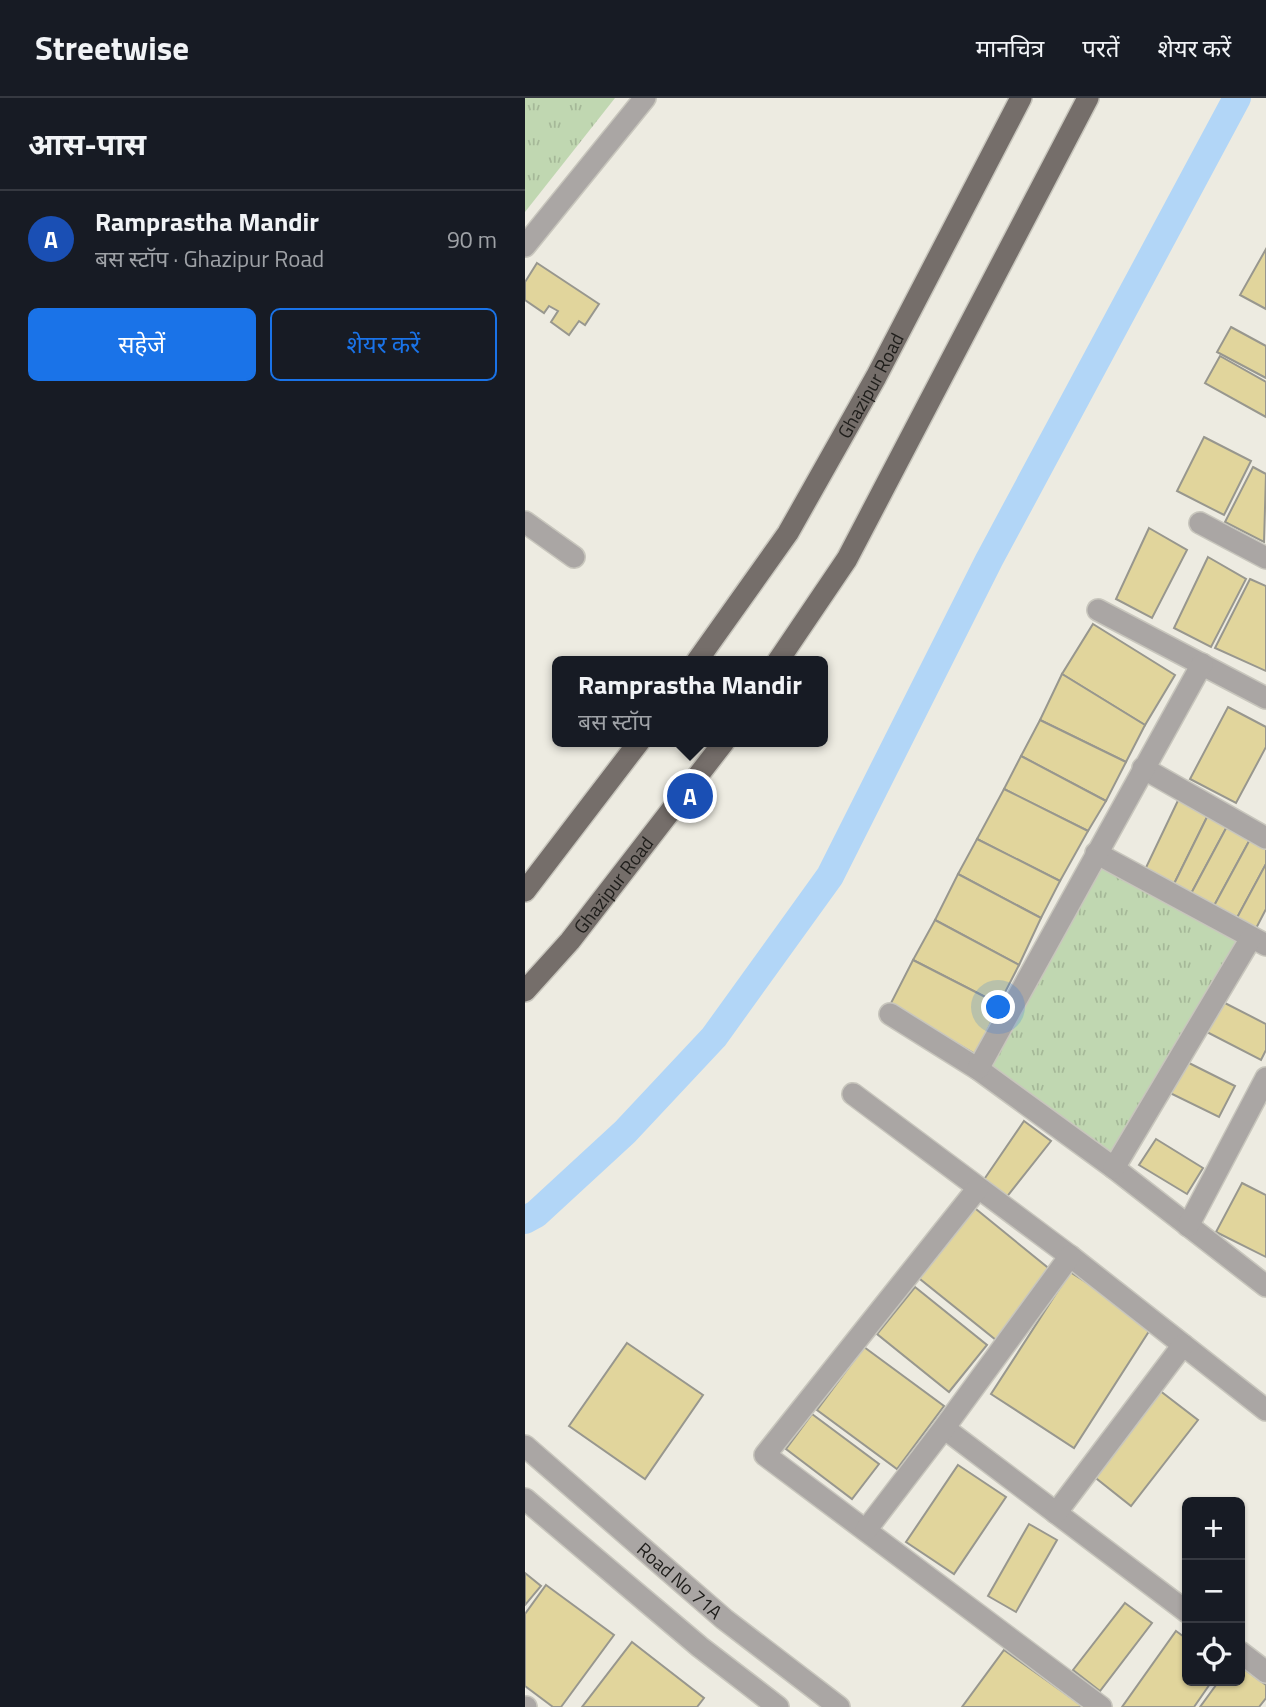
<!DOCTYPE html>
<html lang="hi">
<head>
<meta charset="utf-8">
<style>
	:root { --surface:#171b24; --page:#242831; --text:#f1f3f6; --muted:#9ea1a6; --line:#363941; --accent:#1a73e8 }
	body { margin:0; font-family:"Titillium Web","Noto Sans Devanagari",sans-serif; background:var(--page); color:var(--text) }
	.controls { position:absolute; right:21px; bottom:21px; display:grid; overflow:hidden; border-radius:10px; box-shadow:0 2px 5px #0004 }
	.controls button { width:63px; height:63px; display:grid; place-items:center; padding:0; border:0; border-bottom:2px solid var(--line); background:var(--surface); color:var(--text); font:35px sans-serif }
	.you { position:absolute; left:474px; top:910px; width:24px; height:24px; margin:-18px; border:5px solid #fff; border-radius:50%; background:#1a73e8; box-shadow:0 0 0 10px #1a73e833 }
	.badge { display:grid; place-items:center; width:46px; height:46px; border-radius:50%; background:var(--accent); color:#fff; font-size:23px; font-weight:700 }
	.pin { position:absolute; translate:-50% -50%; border:4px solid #fff; box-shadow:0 2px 7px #0006 }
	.popup { position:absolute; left:27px; top:558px; width:276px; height:91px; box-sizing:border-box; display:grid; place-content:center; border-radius:10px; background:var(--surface); filter:drop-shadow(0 2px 5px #0005); font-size:23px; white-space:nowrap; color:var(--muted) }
	.popup b { font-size:26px; color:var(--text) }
	.popup::after { content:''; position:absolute; left:50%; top:100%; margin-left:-14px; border:14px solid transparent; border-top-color:var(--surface) }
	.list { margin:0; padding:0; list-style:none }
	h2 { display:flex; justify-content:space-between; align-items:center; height:91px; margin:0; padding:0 28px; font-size:30px }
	h2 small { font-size:23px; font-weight:400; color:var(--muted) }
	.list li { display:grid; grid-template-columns:46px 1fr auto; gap:21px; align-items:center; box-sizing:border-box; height:98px; padding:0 28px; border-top:2px solid var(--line) }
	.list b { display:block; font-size:26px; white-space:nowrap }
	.list p { margin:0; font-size:23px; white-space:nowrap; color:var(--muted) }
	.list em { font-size:23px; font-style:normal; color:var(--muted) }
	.actions { display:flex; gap:14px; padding:21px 28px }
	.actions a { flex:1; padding:16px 0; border:2px solid var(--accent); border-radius:10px; text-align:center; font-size:24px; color:var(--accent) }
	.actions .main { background:var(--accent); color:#fff }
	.icon { flex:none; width:38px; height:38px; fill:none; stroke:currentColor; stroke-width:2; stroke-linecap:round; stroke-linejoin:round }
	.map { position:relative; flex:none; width:741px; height:1609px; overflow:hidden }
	header { display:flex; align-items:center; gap:42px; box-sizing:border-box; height:98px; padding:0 35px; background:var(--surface); border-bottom:2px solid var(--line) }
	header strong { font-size:33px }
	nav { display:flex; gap:38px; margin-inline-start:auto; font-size:24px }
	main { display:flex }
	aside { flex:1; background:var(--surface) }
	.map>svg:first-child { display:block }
	.park { fill:url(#park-tufts) }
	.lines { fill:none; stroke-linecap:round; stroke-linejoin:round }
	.canal { stroke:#b2d6f7; stroke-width:28 }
	.building { fill:#e1d59c; stroke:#98978e; stroke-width:2 }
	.minor-casing { stroke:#c8c6bd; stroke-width:24 }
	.major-casing { stroke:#c8c6bd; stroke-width:24 }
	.minor { stroke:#aaa6a4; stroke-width:21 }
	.major { stroke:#756e6a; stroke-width:21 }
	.labels { text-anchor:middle; stroke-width:5; stroke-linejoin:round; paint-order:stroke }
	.street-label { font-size:19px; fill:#1f1e1b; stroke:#faf8ee }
</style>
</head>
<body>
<header>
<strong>Streetwise</strong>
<nav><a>मानचित्र</a><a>परतें</a><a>शेयर करें</a></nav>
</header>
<main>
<aside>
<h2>आस-पास<small></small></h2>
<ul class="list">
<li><span class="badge" style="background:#1a4fb4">A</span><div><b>Ramprastha Mandir</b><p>बस स्टॉप · Ghazipur Road</p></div><em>90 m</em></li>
</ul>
<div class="actions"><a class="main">सहेजें</a><a>शेयर करें</a></div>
</aside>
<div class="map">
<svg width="741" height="1609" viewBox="0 0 741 1609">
	<defs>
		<pattern id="park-tufts" width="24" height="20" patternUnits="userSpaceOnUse" patternTransform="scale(1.75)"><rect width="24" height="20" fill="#c0d7b1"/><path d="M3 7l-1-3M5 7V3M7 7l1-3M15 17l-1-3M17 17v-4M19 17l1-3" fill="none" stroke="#a5b898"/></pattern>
	</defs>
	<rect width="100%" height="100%" fill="#edebe1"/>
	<g class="park">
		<path d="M0 0H90L0 114Z"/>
		<path d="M571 755 726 840 589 1070 453 971Z"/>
	</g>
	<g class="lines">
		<path class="canal" d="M0 1122 11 1116 100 1034 189 939 305 778 464 462 712 0"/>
	</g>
	<g class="building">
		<path d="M741 151V211L715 197Z"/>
		<path d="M12 165 74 206 60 227 54 223 44 237 26 224 33 213 24 208 19 215 0 202V184Z"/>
		<path d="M706 229 741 248V280L692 254Z"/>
		<path d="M695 258 741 284V319L680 285Z"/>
		<path d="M679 339 726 363 699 417 652 393Z"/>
		<path d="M728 369 741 376 739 444 700 424Z"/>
		<path d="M624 430 662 452 627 520 591 501Z"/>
		<path d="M683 459 721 481 686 549 649 530Z"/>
		<path d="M725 481 741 488V573L690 550Z"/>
		<path d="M568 526 650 577 620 627 537 576Z"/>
		<path d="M537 576 620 627 601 664 515 622Z"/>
		<path d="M703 609 741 629V649L711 705 665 681Z"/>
		<path d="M515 622 601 664 581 703 496 658Z"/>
		<path d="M496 658 581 703 563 733 479 691Z"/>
		<path d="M479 691 563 733 535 783 452 741Z"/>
		<path d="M658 692 687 709 644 796 616 780Z"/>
		<path d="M687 709 706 721 661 805 644 796Z"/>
		<path d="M706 721 729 734 684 817 661 805Z"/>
		<path d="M729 734 741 740V766L707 829 684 817Z"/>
		<path d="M452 741 535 783 516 820 433 776Z"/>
		<path d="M741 766V811L726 840 707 829Z"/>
		<path d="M433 776 516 820 494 867 410 822Z"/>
		<path d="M410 822 494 867 474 906 388 862Z"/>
		<path d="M388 862 474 906 452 957 365 907Z"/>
		<path d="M692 901 741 926V952L736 962 676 931Z"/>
		<path d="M658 962 710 988 694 1019 643 994Z"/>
		<path d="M499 1023 526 1043 480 1101 458 1083Z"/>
		<path d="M631 1041 678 1070 662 1096 614 1067Z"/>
		<path d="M717 1085 741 1097V1159L691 1134Z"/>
		<path d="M446 1107 527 1173 471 1242 390 1177Z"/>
		<path d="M545 1174 628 1227 549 1350 466 1296Z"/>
		<path d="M390 1189 462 1247 424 1294 352 1236Z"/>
		<path d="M102 1245 178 1297 120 1381 44 1328Z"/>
		<path d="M339 1249 419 1308 372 1371 292 1312Z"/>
		<path d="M634 1292 673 1322 606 1408 567 1377Z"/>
		<path d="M287 1316 354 1366 327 1401 261 1351Z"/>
		<path d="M433 1367 481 1399 429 1476 381 1444Z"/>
		<path d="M504 1426 532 1442 491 1514 463 1498Z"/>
		<path d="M0 1475 16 1488 0 1507Z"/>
		<path d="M21 1487 89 1537 36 1609H28L0 1588V1516Z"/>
		<path d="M600 1505 627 1525 575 1593 548 1572Z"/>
		<path d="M651 1533 662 1541V1583H687L669 1609H597Z"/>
		<path d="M107 1544 179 1600 172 1609H57Z"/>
		<path d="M479 1552 559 1609H437Z"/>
		<path d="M715 1568 741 1587V1600L734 1609H675L694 1583H715Z"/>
	</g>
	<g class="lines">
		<defs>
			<g id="minor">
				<path d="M0 148 120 0"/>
				<path d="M0 424 49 459"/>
				<path d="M675 425 741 460"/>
				<path d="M573 512 741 600"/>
				<path d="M618 670 741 740"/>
				<path d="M571 755 741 847"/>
				<path d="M365 916 453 971 589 1070 741 1188"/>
				<path d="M453 971 677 566"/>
				<path d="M328 996 545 1158 741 1312"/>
				<path d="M589 1070 726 840"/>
				<path d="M453 1090 240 1357 576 1609"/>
				<path d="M663 1128 741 980"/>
				<path d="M419 1330 662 1514"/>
				<path id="s1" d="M0 1348 199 1521 314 1609"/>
				<path d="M0 1401 175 1549 253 1609"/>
				<path d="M531 1415 658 1247"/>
				<path d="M341 1432 419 1330 545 1158"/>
				<path d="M715 1554 741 1574"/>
				<path d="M0 1609H1"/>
			</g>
			<g id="major">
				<path id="s2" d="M172 563 263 435 351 279 496 0"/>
				<path d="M253 563 322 461 563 0"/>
				<path d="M0 793 114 644"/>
				<path id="s3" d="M0 893 45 843 199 644"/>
			</g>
		</defs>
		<use href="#minor" class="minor-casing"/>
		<use href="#major" class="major-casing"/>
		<use href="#minor" class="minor"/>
		<use href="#major" class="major"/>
	</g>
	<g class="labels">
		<g class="street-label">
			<text dy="7" stroke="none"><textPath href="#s2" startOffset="326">Ghazipur Road</textPath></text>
			<text dy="7" stroke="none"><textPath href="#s3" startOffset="138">Ghazipur Road</textPath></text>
			<text dy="7" stroke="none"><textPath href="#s1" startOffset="205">Road No 71A</textPath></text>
		</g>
	</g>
</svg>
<div class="controls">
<button>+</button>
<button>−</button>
<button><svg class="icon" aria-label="locate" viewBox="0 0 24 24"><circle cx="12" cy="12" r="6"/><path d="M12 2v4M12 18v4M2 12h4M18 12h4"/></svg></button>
</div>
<div class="you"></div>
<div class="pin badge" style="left:165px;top:698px;background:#1a4fb4">A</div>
<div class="popup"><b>Ramprastha Mandir</b>बस स्टॉप</div>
</div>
</main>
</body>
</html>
